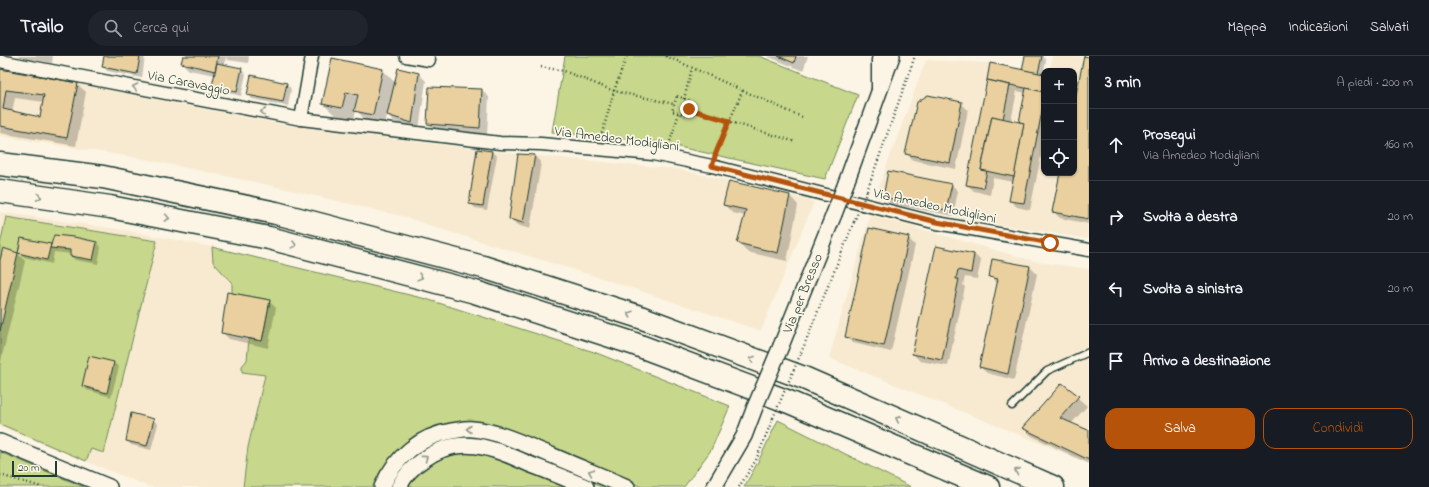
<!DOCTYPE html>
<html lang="it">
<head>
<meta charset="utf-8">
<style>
	:root { --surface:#171b24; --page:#20242c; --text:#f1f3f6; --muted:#9ea1a6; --line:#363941; --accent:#b45309 }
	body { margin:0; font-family:"Indie Flower",sans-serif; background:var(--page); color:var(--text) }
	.controls { position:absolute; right:12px; top:12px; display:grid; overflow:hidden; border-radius:8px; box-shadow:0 1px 3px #0004 }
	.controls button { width:36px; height:36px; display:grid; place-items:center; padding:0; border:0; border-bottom:1px solid var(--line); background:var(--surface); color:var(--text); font:20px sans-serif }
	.scale { position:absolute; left:12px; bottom:10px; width:45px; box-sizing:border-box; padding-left:4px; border:2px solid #1f3d34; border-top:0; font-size:11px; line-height:14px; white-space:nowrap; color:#1f3d34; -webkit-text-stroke:3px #fcf5e5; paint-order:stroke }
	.stop { position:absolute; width:12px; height:12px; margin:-9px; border:3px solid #b45309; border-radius:50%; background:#fff }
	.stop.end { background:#b45309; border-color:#fff; box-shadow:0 1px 4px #0008 }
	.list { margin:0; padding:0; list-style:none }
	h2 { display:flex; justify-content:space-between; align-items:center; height:52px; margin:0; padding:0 16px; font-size:17px }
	h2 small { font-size:13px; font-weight:400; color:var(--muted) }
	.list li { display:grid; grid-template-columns:26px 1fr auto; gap:12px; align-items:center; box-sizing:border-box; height:72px; padding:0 16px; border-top:1px solid var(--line) }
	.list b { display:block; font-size:15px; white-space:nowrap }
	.list p { margin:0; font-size:13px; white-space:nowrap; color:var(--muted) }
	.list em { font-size:13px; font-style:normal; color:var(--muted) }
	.actions { display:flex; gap:8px; padding:12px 16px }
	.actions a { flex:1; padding:9px 0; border:1px solid var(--accent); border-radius:12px; text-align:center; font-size:14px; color:var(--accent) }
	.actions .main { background:var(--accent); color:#fff }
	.icon { flex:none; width:22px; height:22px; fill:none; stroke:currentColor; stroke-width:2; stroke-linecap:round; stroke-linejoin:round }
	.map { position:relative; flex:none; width:1089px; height:431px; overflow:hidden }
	header { display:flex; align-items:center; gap:24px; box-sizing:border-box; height:56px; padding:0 20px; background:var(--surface); border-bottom:1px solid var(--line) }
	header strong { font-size:19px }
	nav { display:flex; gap:22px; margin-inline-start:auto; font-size:14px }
	.search { width:280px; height:36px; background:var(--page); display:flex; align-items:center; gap:10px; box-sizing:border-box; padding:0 14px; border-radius:22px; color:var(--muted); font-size:15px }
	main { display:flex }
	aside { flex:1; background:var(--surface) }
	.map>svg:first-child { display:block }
	.built { fill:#f7ead0 }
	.green { fill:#c7d78b; stroke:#738a60 }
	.shadow { fill:#0003; fill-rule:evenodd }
	.building { fill:#eacf9f; stroke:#1f3d34; fill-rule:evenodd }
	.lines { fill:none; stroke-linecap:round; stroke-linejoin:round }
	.service-casing { stroke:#1f3d34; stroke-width:9 }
	.minor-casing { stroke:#1f3d34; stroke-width:15 }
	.tertiary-casing { stroke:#1f3d34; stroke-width:18 }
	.motorway-casing { stroke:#1f3d34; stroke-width:25 }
	.path { stroke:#1f3d34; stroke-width:2.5; stroke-dasharray:1 3; stroke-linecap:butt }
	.service { stroke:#fcf5e5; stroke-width:6 }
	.minor { stroke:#fcf5e5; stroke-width:12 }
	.tertiary { stroke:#fcf5e5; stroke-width:15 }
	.motorway { stroke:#fcf5e5; stroke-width:22 }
	.tertiary-bridge-casing { stroke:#1f3d34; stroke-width:18; stroke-linecap:butt }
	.path-bridge { stroke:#1f3d34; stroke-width:2.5; stroke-dasharray:1 3; stroke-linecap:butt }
	.tertiary-bridge { stroke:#fcf5e5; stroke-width:15 }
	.oneway { stroke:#8e998c }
	.route { stroke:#b45309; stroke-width:5 }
	.labels { text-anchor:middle; stroke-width:3.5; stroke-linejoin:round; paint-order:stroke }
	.street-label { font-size:14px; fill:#1f3d34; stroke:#fcf5e5 }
</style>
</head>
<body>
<header>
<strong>Trailo</strong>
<div class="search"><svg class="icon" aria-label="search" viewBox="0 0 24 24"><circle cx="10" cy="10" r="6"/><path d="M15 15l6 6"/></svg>Cerca qui</div>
<nav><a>Mappa</a><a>Indicazioni</a><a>Salvati</a></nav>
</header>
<main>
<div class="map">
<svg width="1089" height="431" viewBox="0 0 1089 431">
	<rect width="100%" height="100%" fill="#fcf5e5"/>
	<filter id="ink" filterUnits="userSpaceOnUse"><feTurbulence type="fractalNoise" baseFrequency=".025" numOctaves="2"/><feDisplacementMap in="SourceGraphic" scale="8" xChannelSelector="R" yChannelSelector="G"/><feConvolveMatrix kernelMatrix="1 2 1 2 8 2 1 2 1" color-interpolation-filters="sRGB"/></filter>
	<g filter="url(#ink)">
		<g class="built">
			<path d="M1052 0H1089V183L981 166 875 141 926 4 990 7 1044 18V117H1074V15H1050Z"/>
			<path d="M0 12 285 69 518 98 678 113 790 139 814 146 761 275 604 223 440 173 405 161 273 130 144 103 0 80Z"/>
			<path d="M0 156 124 174 212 191 213 206 232 227 270 244 262 285 249 283 247 305 242 316 265 319 248 391 243 431H150L0 371Z"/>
			<path d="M870 159 1038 206 1089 213V407L829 302Z"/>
		</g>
		<g class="green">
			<path d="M565 0H759L858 39 825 123 656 86 552 76Z"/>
			<path d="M6 161 157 185 104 397 91 393 86 405 0 368V189Z"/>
			<path d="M212 191 426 243 594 296 730 350 711 394 684 431H642L506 375 441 371 375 431H243L248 391 265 319 242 316V310L247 304 249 283 262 285 270 244 232 237V227L213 206Z"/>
			<path d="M778 364 895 423 911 431H744L758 406Z"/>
			<path d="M474 379 500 385 610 431H601L492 386 477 384 394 425 392 431H388C396 413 420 388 440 384 451 381 463 381 474 379Z"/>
			<path d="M463 395 492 399 569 431H406L417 416 438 402Z"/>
			<path d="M0 396 84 431H0Z"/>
		</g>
		<g class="shadow">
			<path d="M15 0H53L52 7Z"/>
			<path d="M105 0H145L142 22 107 15 103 10Z"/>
			<path d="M184 0H249L248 7 228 4 226 1 224 9 241 13 246 18 241 40 217 34 213 30 215 19 189 14 182 7Z"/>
			<path d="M767 0H808L803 15Z"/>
			<path d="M1026 0H1042L1046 4 1043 19 1044 85 1030 154 1017 151 1010 144 1014 126 993 122 990 139 974 135 967 129 991 8 1023 15ZM1017 35 1026 37 1020 67 1011 65Z"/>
			<path d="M1089 2V168L1060 162 1054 156 1061 117H1074V53Z"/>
			<path d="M0 14 77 28 86 36 76 90 0 77ZM15 42 44 46 41 62 12 56Z"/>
			<path d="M383 14 395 27 419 18 426 25 419 73 395 66 387 58 385 70 367 66 356 54 354 64 335 59 323 48Z"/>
			<path d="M287 28 291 33 288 50 252 43 248 38Z"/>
			<path d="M430 32 482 34 489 41 487 79 435 75 428 68Z"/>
			<path d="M961 47 968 54 956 113 913 104 906 97Z"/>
			<path d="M478 94 492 96 497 100 487 154 475 152 470 147Z"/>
			<path d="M535 100 541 107 530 173 517 169 510 162Z"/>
			<path d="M952 129 958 135 953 160 891 148 884 141Z"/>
			<path d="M790 140 798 149 787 205 747 196 738 187 745 160 733 157 724 149Z"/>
			<path d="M908 182 915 189 891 296 853 287 846 281Z"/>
			<path d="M22 183 52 189 97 187 101 191 98 208 75 204 71 200V198L54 196 52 208 24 201 20 197Z"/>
			<path d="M936 192 974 198 981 205 977 223 965 221 963 229 965 231 948 310 920 305 913 298Z"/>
			<path d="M4 193 18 198 25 205 0 309V208Z"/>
			<path d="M1030 211 1037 218 1014 324 987 317 980 311 998 228 990 220Z"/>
			<path d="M269 245 276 252 268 292 229 283 222 276Z"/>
			<path d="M90 301 114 307 119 311 111 341 87 334 83 330Z"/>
			<path d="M1062 328 1087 350 1071 368 1089 374V408L1032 380 1023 372Z"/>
			<path d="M153 364 158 368 151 394 131 389 127 384Z"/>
		</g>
		<g class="building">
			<path d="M104 0H140L137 18 102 11Z"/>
			<path d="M183 0H218L215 15 181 7Z"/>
			<path d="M778 0H796L794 7Z"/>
			<path d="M1025 0H1042L1038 17 1022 14Z"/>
			<path d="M1084 0 1089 1V163L1052 156 1060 117H1074V48Z"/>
			<path d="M332 2 383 13 373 59 354 55 358 39 346 36 342 52 322 48Z"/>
			<path d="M217 7 242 12 237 36 212 30Z"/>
			<path d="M990 7 1044 18V36L987 24Z"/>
			<path d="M398 12 419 17 412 67 387 59Z"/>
			<path d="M0 13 78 27 67 82 0 70ZM6 34 44 39 40 61 3 53Z"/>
			<path d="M251 19 287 27 283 46 247 39Z"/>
			<path d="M987 24 1010 29 1003 63 992 60 981 114 987 115 983 132 966 129Z"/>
			<path d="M429 31 482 33 480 72 427 68Z"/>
			<path d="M1026 32 1044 36V45L1024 147 1009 145 1024 67 1019 66Z"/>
			<path d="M928 39 962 46 950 107 905 98 917 46Z"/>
			<path d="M992 60 1024 67 1014 121 981 114Z"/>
			<path d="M477 93 492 95 483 150 469 148Z"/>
			<path d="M518 98 535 99 523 167 509 163Z"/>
			<path d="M888 115 952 128 946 154 883 141Z"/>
			<path d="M729 125 790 139 778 197 737 187 746 154 723 149Z"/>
			<path d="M869 172 909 181 884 290 845 281Z"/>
			<path d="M54 179 74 181 97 186 93 204 70 200V194L50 192Z"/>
			<path d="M21 182 51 188 47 204 18 197Z"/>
			<path d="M936 190 974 198 971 217 958 214 956 223H959L942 304 912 298Z"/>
			<path d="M3 192 18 197 0 275V204Z"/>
			<path d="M992 203 1030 210 1008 318 979 311 998 223 989 221Z"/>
			<path d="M227 236 270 244 262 285 221 277Z"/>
			<path d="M89 300 114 306 107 337 82 330Z"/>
			<path d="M1062 327 1079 340 1060 362 1088 374 1089 373V404L1022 372Z"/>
			<path d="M131 357 154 363 147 390 126 385Z"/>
		</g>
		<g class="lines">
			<defs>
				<path id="service" d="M1012 350 1047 315 1089 296"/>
				<g id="minor">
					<path d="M406 0 429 4"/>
					<path d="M0 5 301 63 500 87 541 88 653 98 712 110 937 167 1089 194"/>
					<path d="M878 33V4L879 0"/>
					<path d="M301 63 312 0"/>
				</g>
				<g id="tertiary">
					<path d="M846 127 892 0"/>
					<path d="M781 290 834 158"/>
					<path d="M0 386 109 431"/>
					<path d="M382 431C395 401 420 380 452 375 459 374 466 372 473 373 501 376 526 389 551 399 576 410 602 420 627 431"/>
					<path d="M399 431C405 419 412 411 423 404 459 377 493 392 529 408 548 415 567 423 586 431"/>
					<path d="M714 431 744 380 755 351"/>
				</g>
				<g id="motorway">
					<path d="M0 108 103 121 276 157 483 211 640 261 804 322 1053 431"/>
					<path d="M0 135 110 151 269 182 475 236 632 287 789 346 988 431"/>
				</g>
			</defs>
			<use href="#service" class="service-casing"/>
			<use href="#minor" class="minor-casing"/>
			<use href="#tertiary" class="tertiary-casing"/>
			<use href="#motorway" class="motorway-casing"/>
			<g class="path">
				<path d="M666 0 804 62"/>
				<path d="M541 11 564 15 614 35 674 48"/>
				<path d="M677 40 691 45 687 60 672 55Z"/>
				<path d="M684 43 692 12"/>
				<path d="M689 53 796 86"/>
				<path d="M601 81 614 35 627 0"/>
				<path d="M669 89 679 57"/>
				<path d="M715 98 743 34"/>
				<path d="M867 135 915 0"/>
				<path d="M801 297 854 166"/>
				<path d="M0 419 42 431"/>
				<path d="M739 431 756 404 773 362"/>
			</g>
			<use href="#service" class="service"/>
			<use href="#minor" class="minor"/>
			<use href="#tertiary" class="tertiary"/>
			<use href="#motorway" class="motorway"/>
			<defs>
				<g id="tertiary-bridge">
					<path d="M834 158 846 127"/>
					<path d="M755 351 781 290"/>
				</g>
			</defs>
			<use href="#tertiary-bridge" class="tertiary-bridge-casing"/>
			<g class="path-bridge">
				<path d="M854 166 867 135"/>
				<path d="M773 362 801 297"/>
			</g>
			<use href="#tertiary-bridge" class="tertiary-bridge"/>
		</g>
		<defs><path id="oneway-chevron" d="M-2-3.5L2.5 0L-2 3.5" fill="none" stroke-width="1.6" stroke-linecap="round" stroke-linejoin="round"/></defs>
		<g class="oneway">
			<use href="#oneway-chevron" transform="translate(135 31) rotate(-169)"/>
			<use href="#oneway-chevron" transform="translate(263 56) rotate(-169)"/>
			<use href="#oneway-chevron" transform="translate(39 141) rotate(8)"/>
			<use href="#oneway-chevron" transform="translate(167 162) rotate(11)"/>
			<use href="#oneway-chevron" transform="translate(294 189) rotate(15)"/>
			<use href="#oneway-chevron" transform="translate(420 221) rotate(15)"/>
			<use href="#oneway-chevron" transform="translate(630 258) rotate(-162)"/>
			<use href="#oneway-chevron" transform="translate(752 303) rotate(-160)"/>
			<use href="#oneway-chevron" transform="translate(898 363) rotate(-156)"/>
			<use href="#oneway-chevron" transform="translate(469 373) rotate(-180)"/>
			<use href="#oneway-chevron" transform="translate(425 402) rotate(-37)"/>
			<use href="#oneway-chevron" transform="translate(1017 415) rotate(-156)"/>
			<use href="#oneway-chevron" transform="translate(591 416) rotate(-157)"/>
		</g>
	</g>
	<g class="lines" filter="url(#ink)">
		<path class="route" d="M689 53 729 65 716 97 712 110 937 166 1050 187"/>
	</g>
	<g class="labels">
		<g class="street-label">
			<text transform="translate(189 26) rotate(11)" y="5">Via Caravaggio</text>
			<text transform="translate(617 82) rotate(7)" y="5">Via Amedeo Modigliani</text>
			<text transform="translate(935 149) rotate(12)" y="5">Via Amedeo Modigliani</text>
			<text transform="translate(802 237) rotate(-68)" y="5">Via per Bresso</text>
		</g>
	</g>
</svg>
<div class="controls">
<button>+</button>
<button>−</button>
<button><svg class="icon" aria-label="locate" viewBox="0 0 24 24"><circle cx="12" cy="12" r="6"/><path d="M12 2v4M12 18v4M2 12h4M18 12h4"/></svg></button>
</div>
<div class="scale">20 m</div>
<div class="stop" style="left:1050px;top:187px"></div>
<div class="stop end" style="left:689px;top:53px"></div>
</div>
<aside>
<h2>3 min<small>A piedi · 200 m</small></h2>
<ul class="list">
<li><svg class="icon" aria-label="ahead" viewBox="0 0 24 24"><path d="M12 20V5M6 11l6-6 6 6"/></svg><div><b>Prosegui</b><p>Via Amedeo Modigliani</p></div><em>160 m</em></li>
<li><svg class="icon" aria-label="right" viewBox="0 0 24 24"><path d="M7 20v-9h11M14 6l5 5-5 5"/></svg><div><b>Svolta a destra</b></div><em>20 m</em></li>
<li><svg class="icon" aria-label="left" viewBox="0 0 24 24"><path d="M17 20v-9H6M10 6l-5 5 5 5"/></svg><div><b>Svolta a sinistra</b></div><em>20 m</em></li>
<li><svg class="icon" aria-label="arrive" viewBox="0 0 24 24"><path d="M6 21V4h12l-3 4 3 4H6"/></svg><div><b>Arrivo a destinazione</b></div></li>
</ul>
<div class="actions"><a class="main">Salva</a><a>Condividi</a></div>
</aside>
</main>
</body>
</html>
